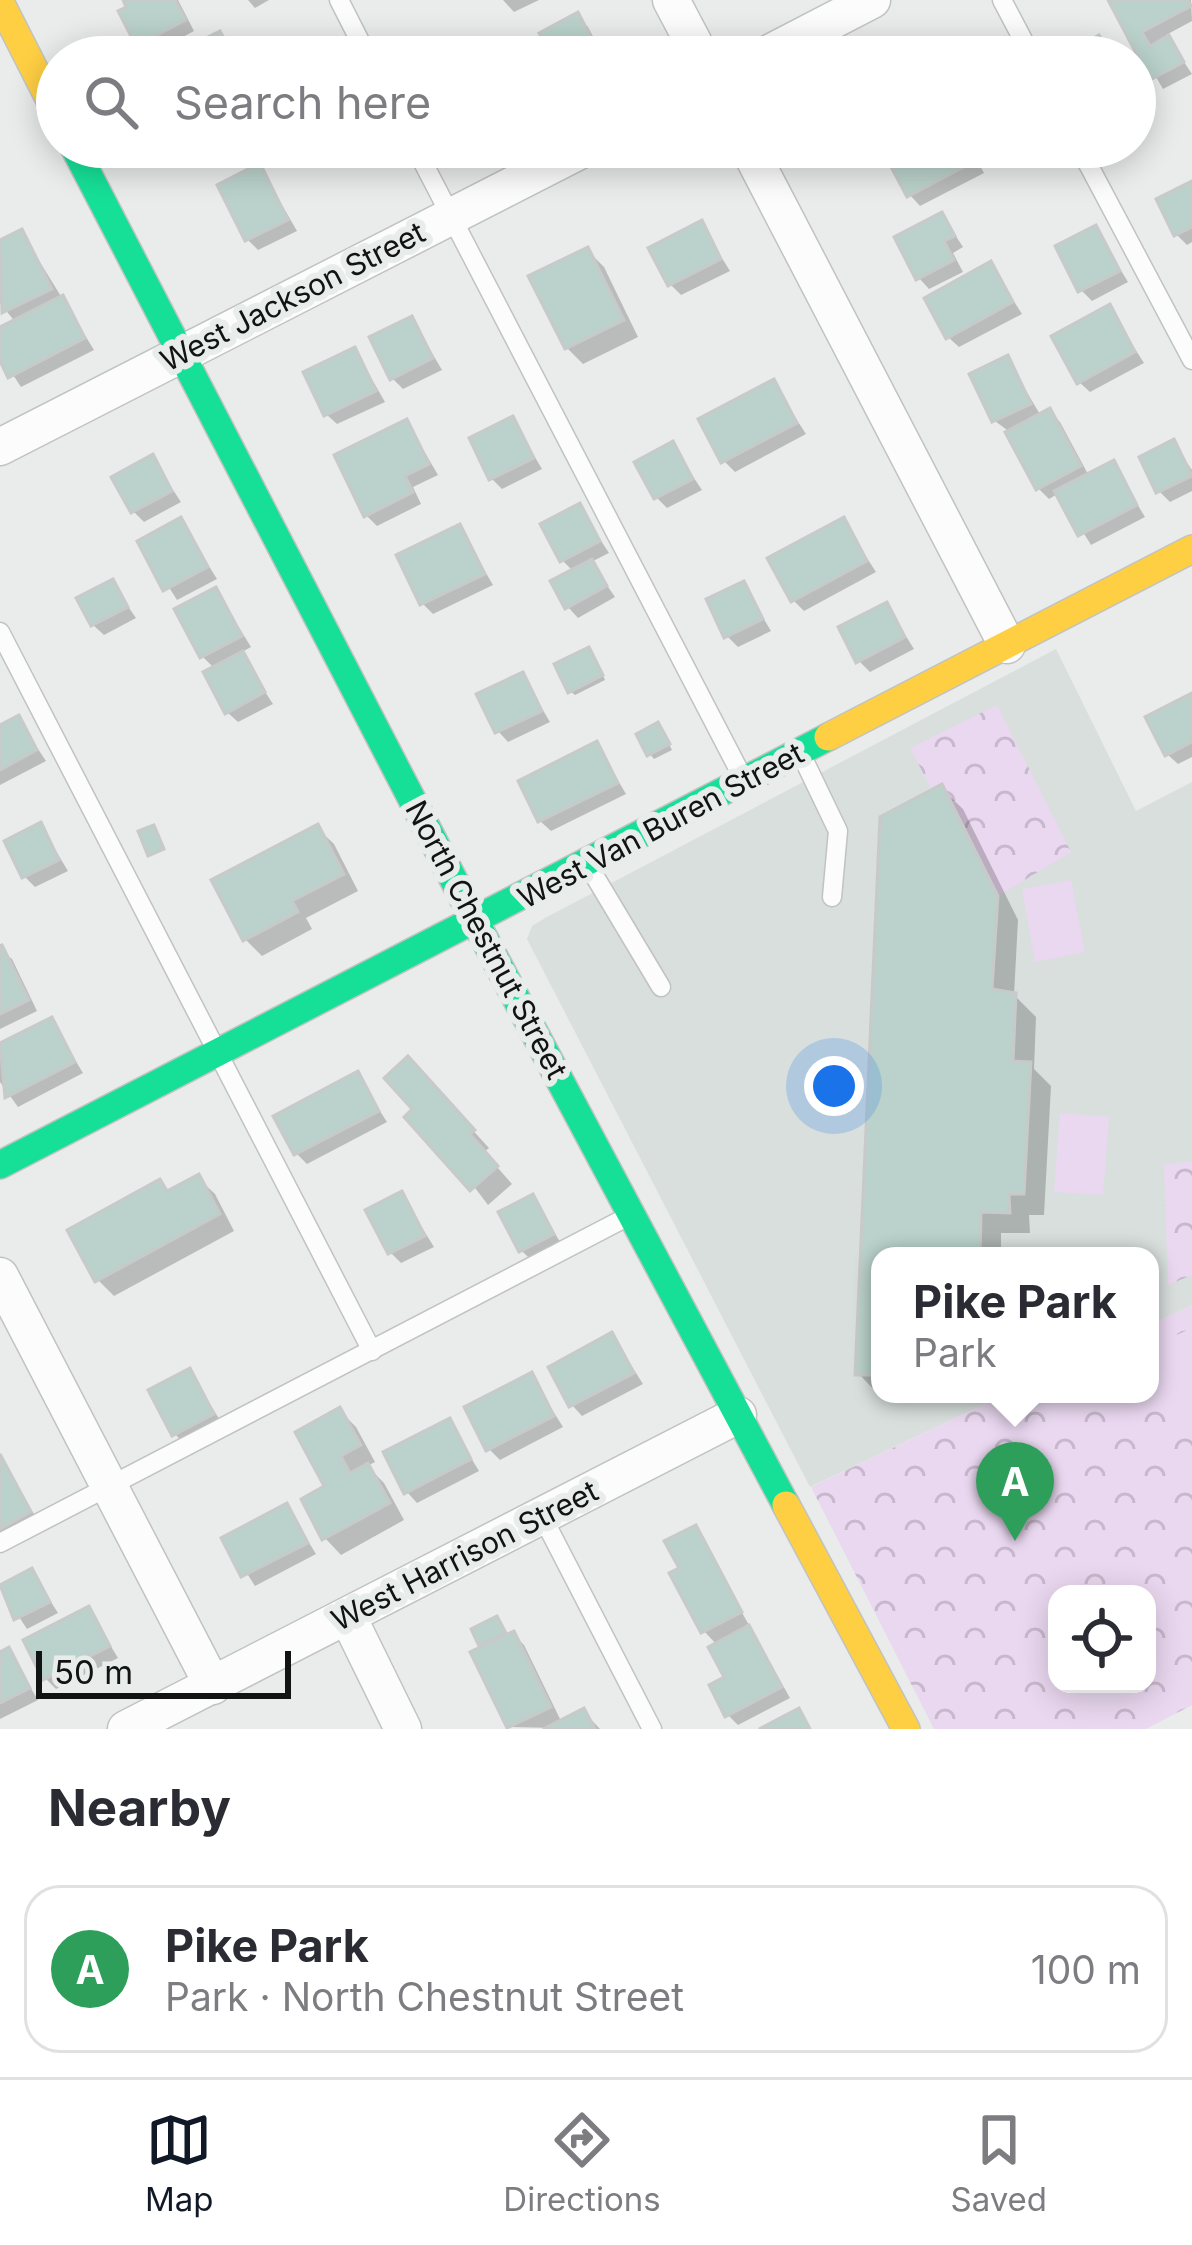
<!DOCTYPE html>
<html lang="en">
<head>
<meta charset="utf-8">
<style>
	:root { --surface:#fff; --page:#f2f2f3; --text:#2b2b33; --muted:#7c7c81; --line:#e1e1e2; --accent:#111827 }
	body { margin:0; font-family:Inter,sans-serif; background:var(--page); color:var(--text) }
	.controls { position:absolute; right:36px; bottom:36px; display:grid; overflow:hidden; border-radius:24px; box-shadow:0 6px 30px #0003 }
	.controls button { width:108px; height:108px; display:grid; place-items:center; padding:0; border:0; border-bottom:3px solid var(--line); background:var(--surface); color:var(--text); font:60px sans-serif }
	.scale { position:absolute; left:36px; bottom:30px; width:255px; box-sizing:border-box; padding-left:12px; border:6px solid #121313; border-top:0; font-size:33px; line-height:42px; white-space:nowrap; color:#121313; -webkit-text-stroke:9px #e8edeb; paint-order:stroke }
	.you { position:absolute; left:834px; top:1086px; width:42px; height:42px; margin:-30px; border:9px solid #fff; border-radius:50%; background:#1a73e8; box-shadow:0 0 0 18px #1a73e833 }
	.badge { display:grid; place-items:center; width:78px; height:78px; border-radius:50%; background:var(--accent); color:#fff; font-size:39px; font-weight:700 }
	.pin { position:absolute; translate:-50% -99px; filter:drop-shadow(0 3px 6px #0008) }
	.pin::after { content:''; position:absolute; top:63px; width:42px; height:36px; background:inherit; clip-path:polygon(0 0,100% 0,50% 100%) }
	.popup { position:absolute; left:871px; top:1247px; width:288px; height:156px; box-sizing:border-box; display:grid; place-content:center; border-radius:24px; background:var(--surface); filter:drop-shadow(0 3px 9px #0005); font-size:39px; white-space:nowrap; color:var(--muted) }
	.popup b { font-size:45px; color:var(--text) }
	.popup::after { content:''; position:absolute; left:50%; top:100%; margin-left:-24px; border:24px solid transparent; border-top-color:var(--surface) }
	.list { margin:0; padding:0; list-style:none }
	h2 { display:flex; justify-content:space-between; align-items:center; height:156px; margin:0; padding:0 48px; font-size:51px }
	h2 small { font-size:39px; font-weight:400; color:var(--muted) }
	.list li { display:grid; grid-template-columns:78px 1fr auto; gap:36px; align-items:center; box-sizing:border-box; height:168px; margin:0 24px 24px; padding:0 24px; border:3px solid var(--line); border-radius:36px }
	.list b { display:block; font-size:45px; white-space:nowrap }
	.list p { margin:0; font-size:39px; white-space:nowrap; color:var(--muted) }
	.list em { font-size:39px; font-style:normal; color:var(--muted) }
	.icon { flex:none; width:66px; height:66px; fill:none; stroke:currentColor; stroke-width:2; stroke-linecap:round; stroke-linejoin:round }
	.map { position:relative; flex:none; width:1192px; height:1729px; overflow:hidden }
	.search { position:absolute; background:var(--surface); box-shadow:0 6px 30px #0003; left:36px; right:36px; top:36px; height:132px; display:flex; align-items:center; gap:30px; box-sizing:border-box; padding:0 42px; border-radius:66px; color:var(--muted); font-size:45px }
	.sheet { height:348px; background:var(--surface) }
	nav { display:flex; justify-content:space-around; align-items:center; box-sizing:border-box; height:168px; border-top:3px solid var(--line); background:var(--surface); font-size:33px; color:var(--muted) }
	nav a { display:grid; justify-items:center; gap:6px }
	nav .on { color:var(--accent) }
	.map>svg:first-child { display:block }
	.built { fill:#d8dfdd }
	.park { fill:url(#park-crowns); fill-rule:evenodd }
	.pitch { fill:#ead8f0 }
	.shadow { fill:#0003 }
	.building { fill:#bad2cb; stroke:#c7cac9; stroke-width:3 }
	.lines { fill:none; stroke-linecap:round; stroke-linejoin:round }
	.lane-casing { stroke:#c1c3c2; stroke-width:21 }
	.street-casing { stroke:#c1c3c2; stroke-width:39 }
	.fast-casing { stroke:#c1c3c2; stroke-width:30 }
	.slow-casing { stroke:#c1c3c2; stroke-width:30 }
	.lane { stroke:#fcfcfc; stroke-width:18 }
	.street { stroke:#fcfcfc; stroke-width:36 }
	.fast { stroke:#16e098; stroke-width:27 }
	.slow { stroke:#ffcf43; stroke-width:27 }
	.labels { text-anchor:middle; stroke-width:12; stroke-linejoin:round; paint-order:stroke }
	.street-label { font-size:30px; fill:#121313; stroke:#e8edeb }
</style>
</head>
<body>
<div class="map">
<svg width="1192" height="1729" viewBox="0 0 1192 1729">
	<defs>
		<pattern id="park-crowns" width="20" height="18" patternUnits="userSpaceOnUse" patternTransform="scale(3)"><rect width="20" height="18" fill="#ead8f0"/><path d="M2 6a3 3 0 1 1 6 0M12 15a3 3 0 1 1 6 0" fill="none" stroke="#c8b8cd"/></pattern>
	</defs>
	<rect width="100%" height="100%" fill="#e9eceb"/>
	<path class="built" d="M1056 649 1136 811 1192 782V1305L1150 1325V1256H880V1394H1006L810 1487 527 939 532 926 545 918Z"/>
	<g class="park">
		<path d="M997 705 1071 852 998 896 942 785 932 790 910 748Z"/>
		<path d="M1192 1161V1275L1168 1285 1164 1165Z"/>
		<path d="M1192 1305V1705L1146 1729H934L811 1487 1006 1394H1150V1325ZM1057 1594H1147V1684H1057Z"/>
	</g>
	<g class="pitch">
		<path d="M1071 880 1085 952 1035 962 1022 889Z"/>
		<path d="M1060 1113 1109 1117 1103 1195 1054 1192Z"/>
		<path d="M1192 1328V1436L1150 1373V1347Z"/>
	</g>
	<g class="shadow">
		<path d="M126 0H178L194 31 149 55 138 44Z"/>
		<path d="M248 0H269L255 8Z"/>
		<path d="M503 0H539L514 12Z"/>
		<path d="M1111 0H1191L1192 21 1166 35 1192 74 1163 89Z"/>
		<path d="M577 16 588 27 604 57H555Z"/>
		<path d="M442 147H496L460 166Z"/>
		<path d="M932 147H970L984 173 920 206 910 195Z"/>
		<path d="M260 167 297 231 258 250 247 239Z"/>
		<path d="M1192 184V242L1187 245 1176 234Z"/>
		<path d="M942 215 963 247 953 253 963 272 929 289 919 278Z"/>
		<path d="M701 224 730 271 681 295 670 284Z"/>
		<path d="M1096 229 1128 282 1092 301 1081 290Z"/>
		<path d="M22 233 94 350 21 387 0 355V331L16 323 0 303V244Z"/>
		<path d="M587 250 604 267 638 337 583 364 567 348Z"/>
		<path d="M991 265 1022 314 959 347 948 337Z"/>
		<path d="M1109 308 1144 363 1090 392 1079 382Z"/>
		<path d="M412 319 442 370 403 389 392 378Z"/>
		<path d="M355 350 385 402 337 424 326 414Z"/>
		<path d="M1007 359 1041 416 1049 411 1060 422 1089 476 1113 464 1145 517 1091 545 1059 493 1049 499 1038 488 1007 430 995 421Z"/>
		<path d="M773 383 806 434 735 472 724 461Z"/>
		<path d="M513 420 542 469 502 489 491 478Z"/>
		<path d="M407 422 438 475 413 487 421 504 377 526 366 515Z"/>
		<path d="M1173 443 1192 470V491L1170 502 1159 491Z"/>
		<path d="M672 445 702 490 667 508 656 497Z"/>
		<path d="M152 458 181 502 144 522 133 511Z"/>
		<path d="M579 507 609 553 591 562 615 597 578 618 568 607 574 572 563 561Z"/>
		<path d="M181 521 217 579 177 600 141 543Z"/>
		<path d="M843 521 876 572 804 611 793 600Z"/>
		<path d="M460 528 493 585 433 614 422 603Z"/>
		<path d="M112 583 136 618 104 635 93 625Z"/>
		<path d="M744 585 771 631 738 647 727 636Z"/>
		<path d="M216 590 251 647 240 653 273 704 238 722 227 712 215 669 202 656Z"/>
		<path d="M887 606 914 649 870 672 859 661Z"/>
		<path d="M593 655 605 680 575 695 570 691Z"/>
		<path d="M522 675 550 722 508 742 498 731Z"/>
		<path d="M1192 697V757L1178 764 1167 754Z"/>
		<path d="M18 719 46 761 0 785V729Z"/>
		<path d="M662 730 672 750 654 759 650 754Z"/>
		<path d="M597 745 626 794 551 831 540 821Z"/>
		<path d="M941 788 963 809 1018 920 1014 995 1036 1017 1034 1069 1051 1086 1044 1215H1029L1030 1233H1001V1256H880V1394L902 1395H879L858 1373Z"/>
		<path d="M41 826 68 871 35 887 24 876Z"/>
		<path d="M317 828 334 844 358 891 306 918 312 929 262 956 246 940 215 881Z"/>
		<path d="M0 950 12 959 37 1011 0 1029Z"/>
		<path d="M51 1020 83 1073 18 1107 0 1082V1046Z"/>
		<path d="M357 1075 387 1122 307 1164 297 1154Z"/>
		<path d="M424 1077 489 1148 484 1152 512 1184 488 1205 416 1110Z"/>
		<path d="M198 1178 215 1194 234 1231 114 1296 98 1280 160 1183 170 1193Z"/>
		<path d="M402 1195 434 1247 401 1263 390 1252Z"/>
		<path d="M533 1198 562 1245 532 1261 521 1250Z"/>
		<path d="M612 1335 643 1384 582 1416 572 1405Z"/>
		<path d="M189 1371 223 1425 185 1445 175 1434Z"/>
		<path d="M531 1376 563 1427 500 1460 489 1449Z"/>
		<path d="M340 1411 356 1427 375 1462 367 1466 384 1483 404 1520 341 1555 325 1538Z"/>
		<path d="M449 1422 479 1471 417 1503 407 1492Z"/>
		<path d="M0 1454 39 1523 0 1545Z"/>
		<path d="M287 1507 316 1554 255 1586 225 1539Z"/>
		<path d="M695 1529 790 1698 738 1725 728 1715V1679L717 1645 704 1631 683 1569Z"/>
		<path d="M32 1572 58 1613 27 1629 0 1588Z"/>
		<path d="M89 1610 118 1658 56 1689 46 1679Z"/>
		<path d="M497 1619 508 1637 513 1634 524 1645 562 1723 584 1712 600 1729 510 1727 481 1644Z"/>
		<path d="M8 1651 38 1700 0 1719V1655Z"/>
	</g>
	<g class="building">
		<path d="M123 0H175L186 20 136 46 118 11 126 7Z"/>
		<path d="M1108 0H1188L1191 6 1142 32 1150 46 1169 35 1184 62 1150 80Z"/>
		<path d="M578 12 601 57H552L539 33Z"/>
		<path d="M220 31 234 57H168Z"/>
		<path d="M1099 35 1110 57H1065L1064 54Z"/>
		<path d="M925 147H968L975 161 907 197 890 165Z"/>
		<path d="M260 163 288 220 245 241 217 185Z"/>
		<path d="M1192 181V227L1174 236 1156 199Z"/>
		<path d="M942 212 955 236 944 241 954 260 916 280 894 237Z"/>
		<path d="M702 220 721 259 668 286 648 248Z"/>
		<path d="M1096 225 1120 271 1078 292 1055 246Z"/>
		<path d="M22 229 52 289 2 313 0 240Z"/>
		<path d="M588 247 624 320 565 349 528 276Z"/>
		<path d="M991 261 1013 302 946 339 924 298Z"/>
		<path d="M63 295 85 338 8 378 0 361V327Z"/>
		<path d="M1110 304 1135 352 1077 384 1051 336Z"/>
		<path d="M412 316 433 358 390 380 369 337Z"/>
		<path d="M355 347 376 391 324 416 303 372Z"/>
		<path d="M1008 355 1031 404 992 422 969 374Z"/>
		<path d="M774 379 797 423 721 463 698 419Z"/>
		<path d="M1050 408 1081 466 1036 490 1005 432Z"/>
		<path d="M513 416 534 458 489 480 469 438Z"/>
		<path d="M407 419 429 464 405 476 413 492 364 517 334 455Z"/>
		<path d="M1174 439 1192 476 1156 493 1139 457Z"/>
		<path d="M673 441 693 479 654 499 634 462Z"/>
		<path d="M153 454 172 491 131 513 111 477Z"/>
		<path d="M1114 460 1137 505 1078 536 1054 491Z"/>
		<path d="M580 503 600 541 560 562 540 524Z"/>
		<path d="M181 517 208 567 163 591 137 541Z"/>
		<path d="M844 517 867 561 791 602 767 558Z"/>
		<path d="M460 524 485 574 420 605 396 555Z"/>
		<path d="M592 559 607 586 565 609 550 581Z"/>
		<path d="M113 579 128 607 91 626 76 598Z"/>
		<path d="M744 581 763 619 724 638 706 599Z"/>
		<path d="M216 587 242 636 200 658 174 609Z"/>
		<path d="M887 602 905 637 856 663 838 627Z"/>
		<path d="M589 647 603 675 568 693 554 664Z"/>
		<path d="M243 651 265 692 225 714 203 672Z"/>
		<path d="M523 672 542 711 495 733 476 694Z"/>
		<path d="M1192 693V742L1165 756 1145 717Z"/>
		<path d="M19 715 37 750 0 770V725Z"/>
		<path d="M658 722 670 744 647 756 636 734Z"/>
		<path d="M597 741 618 783 538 822 518 781Z"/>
		<path d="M942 784 998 896 992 989 1016 993 1013 1061 1031 1062 1024 1194H1009L1010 1213 981 1212 980 1256H880V1375H855L880 817Z"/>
		<path d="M41 822 59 860 22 878 4 841Z"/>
		<path d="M318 824 344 874 292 901 298 912 243 941 211 880Z"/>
		<path d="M154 825 164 849 148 856 138 831Z"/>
		<path d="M2 945 29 1000 0 1014V946Z"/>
		<path d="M52 1017 75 1062 5 1098 0 1043Z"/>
		<path d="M408 1056 475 1130 470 1134 498 1166 470 1191 404 1117 412 1109 384 1078Z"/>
		<path d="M358 1071 379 1111 294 1155 273 1116Z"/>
		<path d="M199 1174 220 1214 95 1282 67 1230 160 1179 167 1191Z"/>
		<path d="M402 1191 425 1236 388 1254 365 1210Z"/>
		<path d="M533 1194 554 1234 519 1252 498 1212Z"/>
		<path d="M612 1332 634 1373 569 1407 548 1367Z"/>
		<path d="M190 1368 214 1414 172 1436 148 1390Z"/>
		<path d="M532 1372 554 1416 486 1451 464 1407Z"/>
		<path d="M340 1407 361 1445 341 1456 350 1473 368 1463 390 1503 322 1540 301 1499 324 1486 295 1432Z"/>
		<path d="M450 1418 471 1459 404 1494 383 1452Z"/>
		<path d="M0 1454 31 1512 0 1529Z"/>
		<path d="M287 1503 308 1543 241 1577 221 1538Z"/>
		<path d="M696 1525 742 1612 701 1633 669 1573 679 1568 664 1541Z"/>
		<path d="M32 1568 50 1602 14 1620 0 1585Z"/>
		<path d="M89 1606 110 1646 43 1680 23 1640Z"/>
		<path d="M497 1616 506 1633 479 1646 471 1629Z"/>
		<path d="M749 1625 782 1687 725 1717 709 1685 724 1677 708 1647Z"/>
		<path d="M514 1631 551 1707 507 1728 470 1652Z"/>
		<path d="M9 1647 30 1688 0 1703V1652Z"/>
		<path d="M584 1708 595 1729H543Z"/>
		<path d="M799 1708 810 1729H759Z"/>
	</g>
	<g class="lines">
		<defs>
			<g id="lane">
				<path d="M339 0 368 57"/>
				<path d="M1002 0 1032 57"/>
				<path d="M415 147 743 778"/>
				<path d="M1079 147 1192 360"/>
				<path d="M0 632 372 1351"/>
				<path d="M801 754 838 831 832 897"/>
				<path d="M588 865 661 987"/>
				<path d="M542 1516 652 1729"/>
				<path d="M0 1543 629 1216"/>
			</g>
			<g id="street">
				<path d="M671 0 701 57"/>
				<path d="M762 57 872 0"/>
				<path d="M748 147 1007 645"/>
				<path d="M0 447 587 147"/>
				<path d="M0 1276 213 1686"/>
				<path d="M348 1617 403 1729"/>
				<path d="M126 1729 738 1415"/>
			</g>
			<g id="fast">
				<path d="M74 147 476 923 786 1505"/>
				<path d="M0 1165 828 737"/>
			</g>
			<g id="slow">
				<path d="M0 2 57 114"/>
				<path d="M828 737 1192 549"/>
				<path d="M786 1505 906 1729"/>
			</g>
		</defs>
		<use href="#lane" class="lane-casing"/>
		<use href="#street" class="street-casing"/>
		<use href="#fast" class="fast-casing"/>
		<use href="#slow" class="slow-casing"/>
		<use href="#lane" class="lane"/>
		<use href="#street" class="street"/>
		<use href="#fast" class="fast"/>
		<use href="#slow" class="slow"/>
	</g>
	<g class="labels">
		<g class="street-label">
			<text transform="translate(293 297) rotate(-27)" y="10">West Jackson Street</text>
			<text transform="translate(661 826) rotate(-28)" y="10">West Van Buren Street</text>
			<text transform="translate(486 940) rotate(62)" y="10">North Chestnut Street</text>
			<text transform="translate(465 1556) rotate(-27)" y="10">West Harrison Street</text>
		</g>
	</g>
</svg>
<div class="controls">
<button><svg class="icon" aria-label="locate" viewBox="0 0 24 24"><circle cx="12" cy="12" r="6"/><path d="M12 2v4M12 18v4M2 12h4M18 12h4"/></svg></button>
</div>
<div class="scale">50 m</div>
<div class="you"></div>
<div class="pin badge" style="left:1015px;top:1541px;background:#2e9e5b">A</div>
<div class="popup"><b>Pike Park</b>Park</div>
<div class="search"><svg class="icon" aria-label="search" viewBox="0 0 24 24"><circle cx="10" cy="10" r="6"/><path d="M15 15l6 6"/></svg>Search here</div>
</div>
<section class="sheet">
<h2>Nearby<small></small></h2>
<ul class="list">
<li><span class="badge" style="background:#2e9e5b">A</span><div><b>Pike Park</b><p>Park · North Chestnut Street</p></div><em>100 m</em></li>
</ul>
</section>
<nav>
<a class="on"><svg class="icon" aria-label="map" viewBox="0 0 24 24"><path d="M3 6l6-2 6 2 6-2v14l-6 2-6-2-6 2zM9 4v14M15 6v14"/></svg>Map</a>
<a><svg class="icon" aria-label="directions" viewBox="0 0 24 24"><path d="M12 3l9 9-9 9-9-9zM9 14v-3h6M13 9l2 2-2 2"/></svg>Directions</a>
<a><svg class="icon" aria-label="saved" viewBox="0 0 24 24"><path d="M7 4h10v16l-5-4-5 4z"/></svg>Saved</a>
</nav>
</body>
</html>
